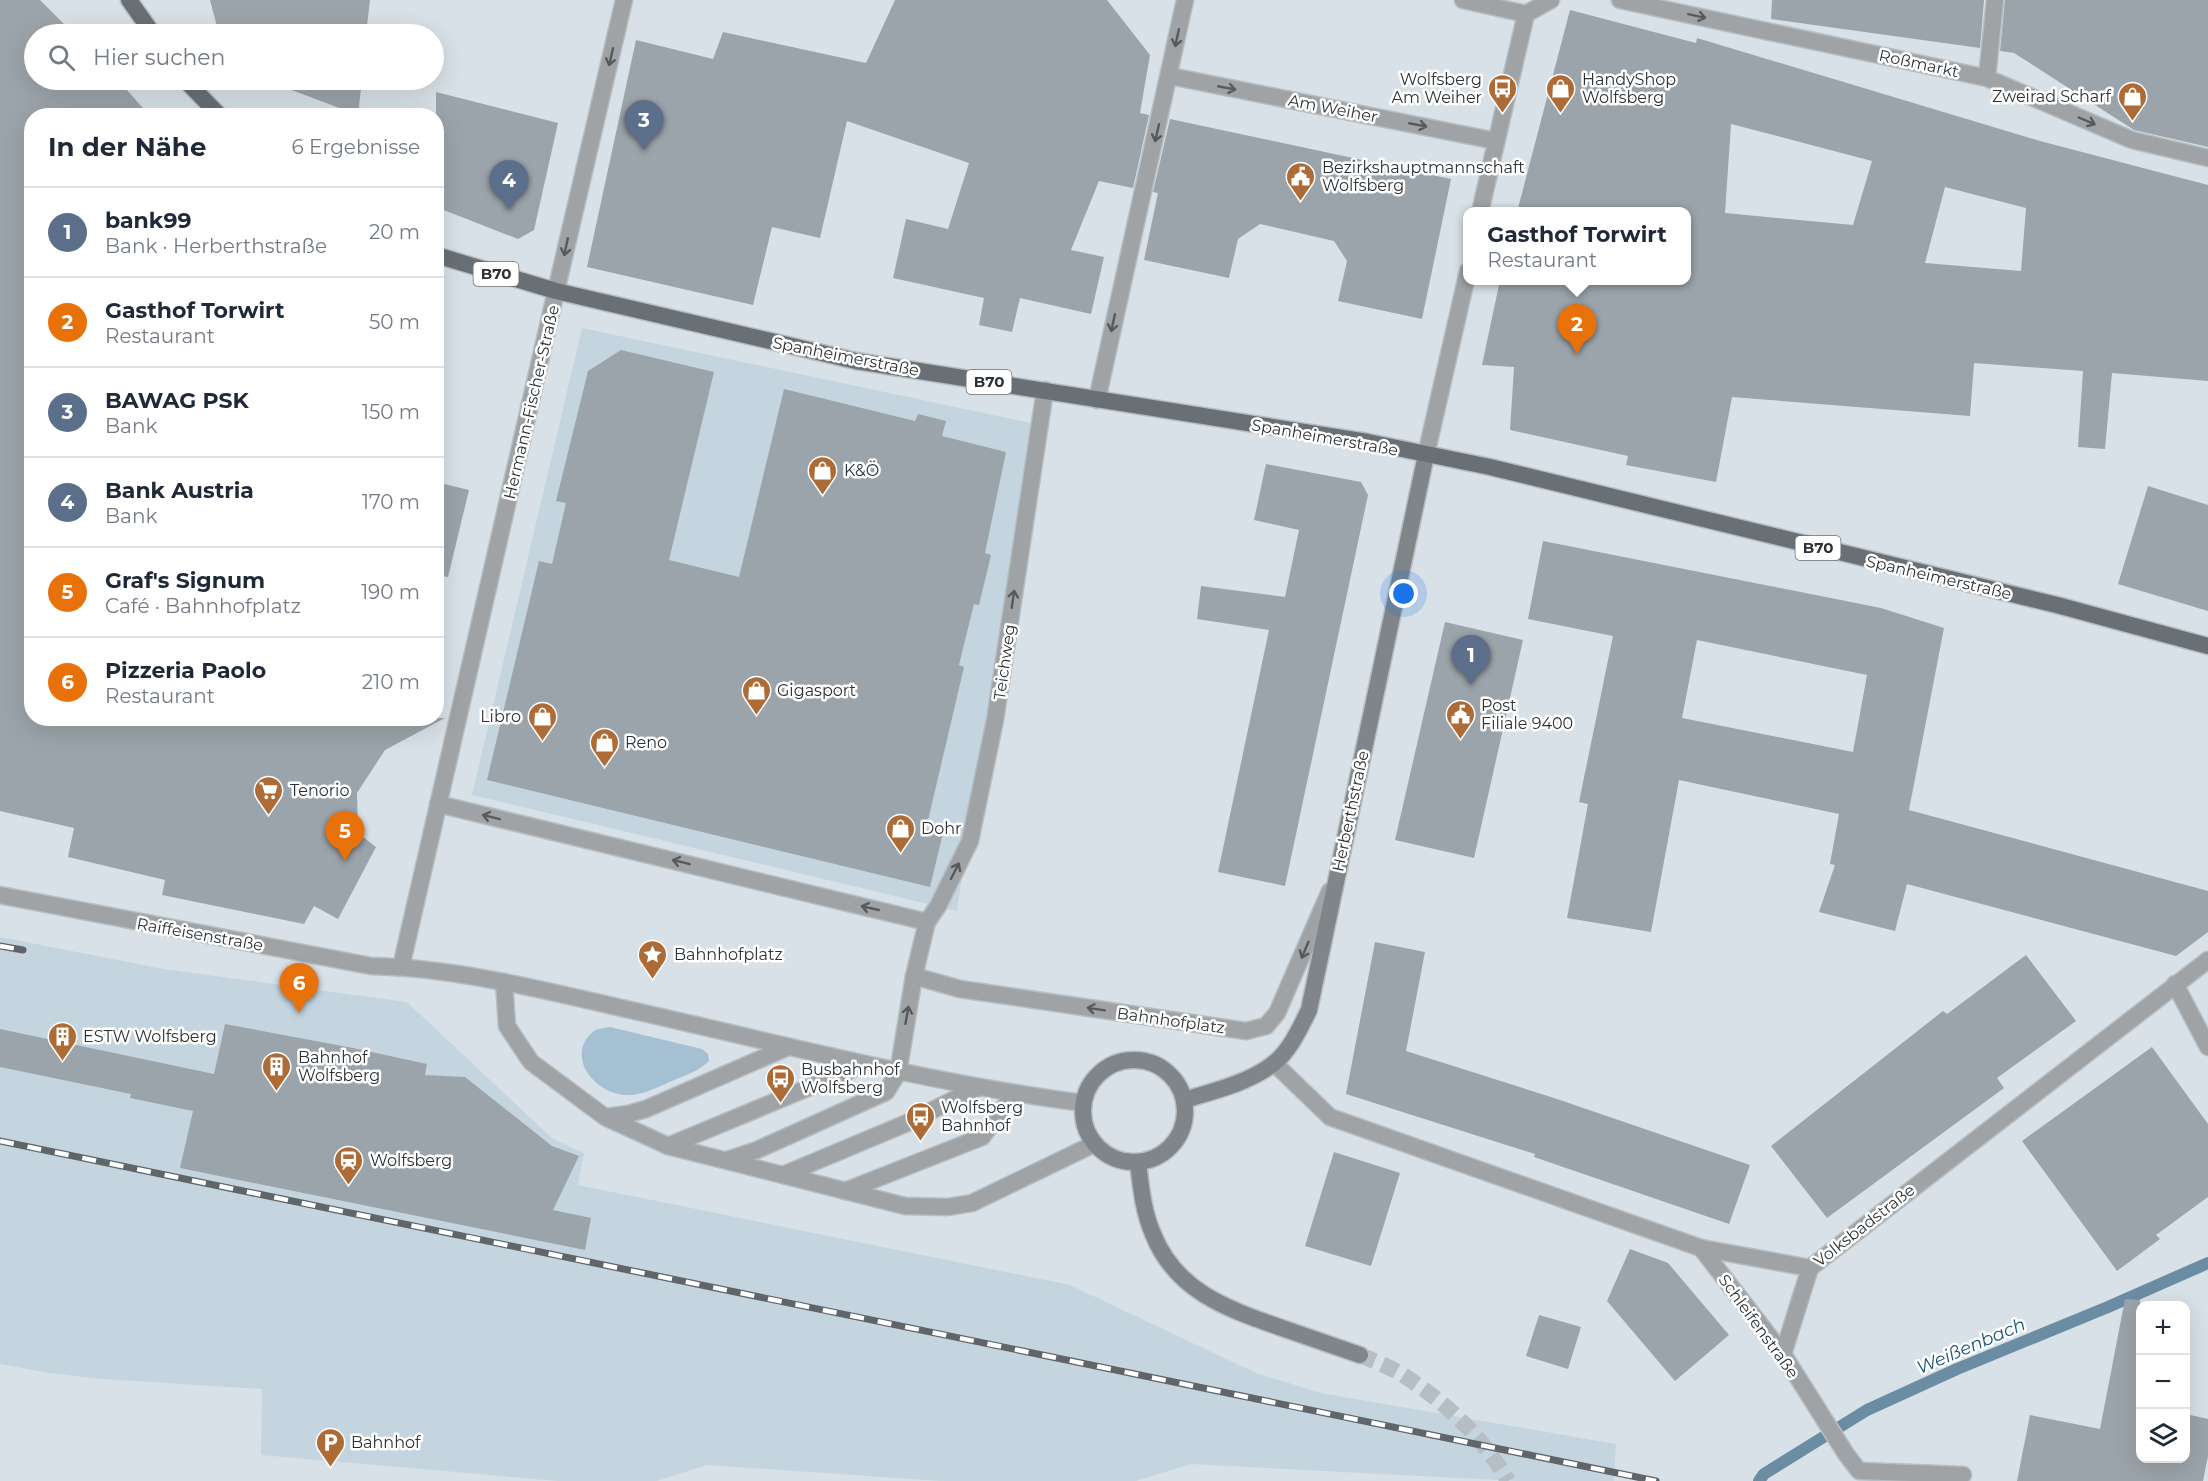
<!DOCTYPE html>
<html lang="de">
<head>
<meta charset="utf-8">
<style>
	:root { --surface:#fff; --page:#f2f2f3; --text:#1f2937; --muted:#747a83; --line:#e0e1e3; --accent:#b45309 }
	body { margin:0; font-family:Montserrat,sans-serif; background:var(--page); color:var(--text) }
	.controls { position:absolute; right:18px; bottom:18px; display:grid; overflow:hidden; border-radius:12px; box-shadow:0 6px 24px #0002 }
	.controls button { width:54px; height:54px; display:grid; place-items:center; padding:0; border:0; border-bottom:2px solid var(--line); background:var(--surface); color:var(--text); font:30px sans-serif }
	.you { position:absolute; left:1404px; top:594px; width:21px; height:21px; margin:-15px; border:4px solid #fff; border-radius:50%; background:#1a73e8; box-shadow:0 0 0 9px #1a73e833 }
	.badge { display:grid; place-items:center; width:39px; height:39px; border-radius:50%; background:var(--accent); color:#fff; font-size:20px; font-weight:700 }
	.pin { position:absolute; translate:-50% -50px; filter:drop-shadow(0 2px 3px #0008) }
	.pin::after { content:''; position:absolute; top:32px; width:21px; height:18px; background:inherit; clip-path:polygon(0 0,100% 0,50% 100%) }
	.popup { position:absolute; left:1463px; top:207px; width:228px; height:78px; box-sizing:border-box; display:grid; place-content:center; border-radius:12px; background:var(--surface); filter:drop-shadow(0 2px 4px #0005); font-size:20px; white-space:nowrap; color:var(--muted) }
	.popup b { font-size:22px; color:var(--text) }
	.popup::after { content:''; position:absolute; left:50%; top:100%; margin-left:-12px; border:12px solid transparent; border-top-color:var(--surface) }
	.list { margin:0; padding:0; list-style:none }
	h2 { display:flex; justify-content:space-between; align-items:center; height:78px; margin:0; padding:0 24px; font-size:26px }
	h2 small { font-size:20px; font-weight:400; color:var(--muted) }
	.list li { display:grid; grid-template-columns:39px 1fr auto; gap:18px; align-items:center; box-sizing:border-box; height:90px; padding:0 24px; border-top:2px solid var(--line) }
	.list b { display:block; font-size:22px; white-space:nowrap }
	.list p { margin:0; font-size:20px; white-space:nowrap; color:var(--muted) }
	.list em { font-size:20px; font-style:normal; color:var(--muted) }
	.icon { flex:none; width:33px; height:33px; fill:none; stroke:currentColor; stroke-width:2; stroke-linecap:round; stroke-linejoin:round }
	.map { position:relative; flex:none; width:2208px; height:1481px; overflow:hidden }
	.search { position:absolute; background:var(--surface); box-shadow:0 6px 24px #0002; left:24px; top:24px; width:420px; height:66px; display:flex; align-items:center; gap:15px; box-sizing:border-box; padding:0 21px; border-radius:33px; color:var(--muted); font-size:22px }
	.panel { position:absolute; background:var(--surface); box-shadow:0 6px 24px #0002; left:24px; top:108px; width:420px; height:618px; border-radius:24px }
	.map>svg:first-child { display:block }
	.built { fill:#c5d5e0 }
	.green { fill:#a5c0d2 }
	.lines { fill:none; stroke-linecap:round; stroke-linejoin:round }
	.stream { stroke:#6a8da4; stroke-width:12 }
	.building { fill:#9ba4aa; fill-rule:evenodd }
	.secondary-tunnel { stroke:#b6bec3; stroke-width:16; stroke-dasharray:16 8; stroke-linecap:butt }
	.service-casing { stroke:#b6bec3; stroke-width:19 }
	.pedestrian-casing { stroke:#b6bec3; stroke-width:19 }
	.minor-casing { stroke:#b6bec3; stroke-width:19 }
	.tertiary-casing { stroke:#b6bec3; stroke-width:19 }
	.secondary-casing { stroke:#b6bec3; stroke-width:19 }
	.primary-casing { stroke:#b6bec3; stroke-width:19 }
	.service { stroke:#9fa3a5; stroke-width:16 }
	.pedestrian { stroke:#9fa3a5; stroke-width:16 }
	.minor { stroke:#9fa3a5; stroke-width:16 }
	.tertiary { stroke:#9fa3a5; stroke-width:16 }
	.secondary { stroke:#7f8589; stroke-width:16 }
	.primary { stroke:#697075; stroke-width:16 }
	.rail-casing { stroke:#606569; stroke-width:7 }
	.rail { stroke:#fff; stroke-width:4.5; stroke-dasharray:14; stroke-linecap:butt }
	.oneway { stroke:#565a5c }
	.labels { text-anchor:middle; stroke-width:5; stroke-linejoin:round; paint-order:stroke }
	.shield { fill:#fff; stroke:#6d7071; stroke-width:1.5 }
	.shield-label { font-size:15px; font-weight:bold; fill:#2e3234 }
	.street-label { font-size:16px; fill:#2e3234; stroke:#fff }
	.poi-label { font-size:16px; fill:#2e3234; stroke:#fff; text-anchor:start }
	.water-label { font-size:18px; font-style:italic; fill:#195778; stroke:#fff }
</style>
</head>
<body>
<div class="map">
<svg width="2208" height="1481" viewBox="0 0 2208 1481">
	<rect width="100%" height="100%" fill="#d8e1e7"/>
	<g class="built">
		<path d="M582 328 1031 423 957 911 472 795Z"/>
		<path d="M0 937 164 969 407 1002 553 1139 584 1153 578 1185 1070 1285 1256 1373 1321 1393 1616 1444 1614 1481H1516L1191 1464 1136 1481H940L707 1465 657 1481H557L261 1455 262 1389 102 1379 49 1373 0 1364Z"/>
	</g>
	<path class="green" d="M610 1027 702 1049 708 1054 709 1061C699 1071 686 1075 672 1081 658 1087 643 1095 628 1095 603 1096 573 1069 584 1043 586 1039 591 1032 596 1030 600 1028 606 1028 610 1027Z"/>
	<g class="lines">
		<path class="stream" d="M1759 1481 1764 1474 1867 1410 1957 1369 2108 1307 2208 1263"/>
	</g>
	<g class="building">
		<path d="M0 0H40L74 34H34V80H118L150 116H32V718H445L385 750 357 793 358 833 376 847 338 919 314 906 304 924 162 895 165 880 68 857 74 828 0 811Z"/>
		<path d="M210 0H370L366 34H219Z"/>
		<path d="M895 0H1107L1150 55 1140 113 1149 115 1133 188 1099 181 1071 250 1104 257 1091 314 1020 298 1012 332 979 325 984 298 893 278 906 219 948 229 969 163 847 121 820 238 772 227 753 305 587 267 636 40 713 59 723 32 866 63Z"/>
		<path d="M1772 0H1984L1980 48 1771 19Z"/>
		<path d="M2005 0H2208V147L2134 130 2014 53 2000 51Z"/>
		<path d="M1570 10 1696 43 1697 38 2040 141 2208 185V381L2112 373 2105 449 2078 447 2083 371 1974 363 1970 416 1732 397 1716 482 1626 465 1628 456 1510 430 1514 367 1482 365 1500 280H1686V212H1517ZM1731 124 1872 161 1853 225 1725 213ZM1945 187 2026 208 2021 271 1925 263Z"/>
		<path d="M282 80H362L358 115 281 86Z"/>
		<path d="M436 92 558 123 534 230 518 239 436 207Z"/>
		<path d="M1170 119 1451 179 1422 319 1338 301 1347 261 1334 241 1260 224 1238 239 1229 278 1144 260 1158 193 1153 192Z"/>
		<path d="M621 350 714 372 669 560 739 577 784 389 915 421 918 414 946 421 942 436 1006 452 985 553 991 555 979 605 974 604 959 665 964 667 926 829 943 833 930 887 487 780 539 561 552 564 566 503 556 501 588 371Z"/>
		<path d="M1266 464 1361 482 1368 495 1285 886 1218 872 1269 630 1197 619 1201 586 1285 597 1299 530 1254 520Z"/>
		<path d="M436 482 469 490 448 577 436 575Z"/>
		<path d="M2148 486 2208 505V611L2118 584Z"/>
		<path d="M1543 541 1881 608 1944 628 1909 810 2208 891V932L2176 956 1907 884 1895 931 1819 912 1835 865 1830 864 1839 814 1679 780 1651 932 1567 918 1588 804 1579 802 1613 636 1528 619ZM1697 640 1867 675 1853 752 1682 718Z"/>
		<path d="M1445 622 1523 640 1474 858 1395 840Z"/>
		<path d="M1375 942 1425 952 1406 1051 1554 1098 1750 1165 1729 1224 1534 1157 1535 1154 1346 1094Z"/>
		<path d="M2026 955 2076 1021 1997 1078 2004 1088 1827 1218 1771 1146 1943 1011 1947 1014Z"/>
		<path d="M225 1024 353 1048 427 1064 425 1075 465 1077 552 1146 579 1156 553 1210 591 1218 585 1250 180 1168 193 1111 130 1098 131 1094 0 1067V1029L214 1074Z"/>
		<path d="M2152 1047 2208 1124V1197L2156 1235 2160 1239 2117 1271 2022 1141Z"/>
		<path d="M1334 1152 1400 1173 1371 1266 1305 1246Z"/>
		<path d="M1630 1249 1668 1263 1729 1335 1675 1381 1607 1301Z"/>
		<path d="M2125 1299 2140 1300V1458H2186V1414L2208 1419V1456L2203 1481H2017L2030 1415 2100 1429Z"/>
		<path d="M1539 1315 1581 1327 1568 1369 1526 1356Z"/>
	</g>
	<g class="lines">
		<path class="secondary-tunnel" d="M1360 1355C1374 1361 1390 1367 1403 1375 1445 1402 1483 1437 1508 1481"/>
		<defs>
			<g id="service">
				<path d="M438 804 927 922"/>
				<path d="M914 976 960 989 1246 1031 1266 1026 1277 1013 1330 891"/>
				<path d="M504 982 507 1026 531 1062 605 1117 668 1146 905 1206 948 1207 972 1203 1094 1144"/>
				<path d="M606 1117 628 1114 646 1109 788 1047"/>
				<path d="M668 1146 863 1065"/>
				<path d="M727 1160 757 1150 886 1092 898 1073"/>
				<path d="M783 1175 907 1123 977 1088"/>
				<path d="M845 1191 982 1137 1014 1094"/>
				<path d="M1701 1248 1783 1354 1846 1454 1859 1471 1963 1475"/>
				<path d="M1783 1354 1810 1268"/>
			</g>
			<path id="pedestrian" d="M1987 78 1995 0"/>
			<g id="minor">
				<path d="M1463 0 1526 14"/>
				<path d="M1620 0 1987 78 2132 140 2208 158"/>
				<path d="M1170 76 1496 141"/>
				<path d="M1480 212 1526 14 1551 0"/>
				<path d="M556 291 624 0"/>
				<path d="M1097 400 1185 0"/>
				<path d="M1426 455 1468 271"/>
				<path d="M2175 984 2208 1047"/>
				<path d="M1274 1063 1330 1117 1701 1248 1810 1268 2208 960"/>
				<path d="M898 1073 914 976 927 922 938 906 970 841 995 720 1045 390"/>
			</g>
			<g id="tertiary">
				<path d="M0 895 371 966C457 968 542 990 626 1009 778 1043 927 1083 1083 1103"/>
				<path d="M401 967 556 291"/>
			</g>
			<g id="secondary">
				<circle cx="1134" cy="1111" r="51"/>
				<path d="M1184 1100C1214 1091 1248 1083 1273 1064 1290 1051 1300 1028 1309 1010L1426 455"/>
				<path d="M1138 1163C1141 1187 1143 1211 1153 1234 1176 1292 1228 1309 1282 1328 1308 1337 1334 1346 1360 1355"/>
			</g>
			<g id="primary">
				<path d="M129 0 153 34"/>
				<path d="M185 80 220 116"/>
				<path d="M436 255 556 291 856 361 1368 442 1490 467 2057 605 2208 646"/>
			</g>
		</defs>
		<use href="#service" class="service-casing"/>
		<use href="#pedestrian" class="pedestrian-casing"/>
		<use href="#minor" class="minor-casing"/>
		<use href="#tertiary" class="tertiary-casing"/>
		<use href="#secondary" class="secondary-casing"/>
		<use href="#primary" class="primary-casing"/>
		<use href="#service" class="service"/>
		<use href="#pedestrian" class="pedestrian"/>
		<use href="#minor" class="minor"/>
		<use href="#tertiary" class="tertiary"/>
		<use href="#secondary" class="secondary"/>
		<use href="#primary" class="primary"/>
		<defs>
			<g id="rail">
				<path d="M0 946 23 950"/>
				<path d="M0 1141 1656 1481"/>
			</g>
		</defs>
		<use href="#rail" class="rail-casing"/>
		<use href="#rail" class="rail"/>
	</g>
	<defs><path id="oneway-shaft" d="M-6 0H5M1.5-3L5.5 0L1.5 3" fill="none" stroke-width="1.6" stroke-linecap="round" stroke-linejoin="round" transform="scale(1.5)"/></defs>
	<g class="oneway">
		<use href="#oneway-shaft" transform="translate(1697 16) rotate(12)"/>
		<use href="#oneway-shaft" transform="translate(1177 38) rotate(102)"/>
		<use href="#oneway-shaft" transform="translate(611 57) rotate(103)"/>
		<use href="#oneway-shaft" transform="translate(1227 88) rotate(11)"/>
		<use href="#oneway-shaft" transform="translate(2087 121) rotate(23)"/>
		<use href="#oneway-shaft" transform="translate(1418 125) rotate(11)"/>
		<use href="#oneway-shaft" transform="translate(1157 133) rotate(103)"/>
		<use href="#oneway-shaft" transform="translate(566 247) rotate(102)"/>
		<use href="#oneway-shaft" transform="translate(1113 323) rotate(102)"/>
		<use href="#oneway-shaft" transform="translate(1013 599) rotate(-82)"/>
		<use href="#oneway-shaft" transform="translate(491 817) rotate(-166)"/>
		<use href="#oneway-shaft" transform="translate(681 862) rotate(-166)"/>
		<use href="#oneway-shaft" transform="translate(955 871) rotate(-63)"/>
		<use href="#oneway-shaft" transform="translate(870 908) rotate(-167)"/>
		<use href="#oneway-shaft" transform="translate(1305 950) rotate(113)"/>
		<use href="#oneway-shaft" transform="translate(1096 1009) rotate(-171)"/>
		<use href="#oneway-shaft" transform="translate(907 1015) rotate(-80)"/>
	</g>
	<defs>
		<symbol id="bus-pin" viewBox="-11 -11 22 30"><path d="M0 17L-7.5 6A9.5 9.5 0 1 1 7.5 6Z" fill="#ad6b37" stroke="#fff"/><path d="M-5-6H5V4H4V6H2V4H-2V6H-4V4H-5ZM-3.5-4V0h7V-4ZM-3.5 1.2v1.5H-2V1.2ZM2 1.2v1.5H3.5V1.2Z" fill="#fff"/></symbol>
		<symbol id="shop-pin" viewBox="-11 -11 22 30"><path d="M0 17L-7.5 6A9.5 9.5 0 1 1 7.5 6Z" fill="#ad6b37" stroke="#fff"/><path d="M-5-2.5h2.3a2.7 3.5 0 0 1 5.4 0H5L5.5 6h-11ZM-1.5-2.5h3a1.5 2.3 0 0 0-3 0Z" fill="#fff"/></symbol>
		<symbol id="civic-pin" viewBox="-11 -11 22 30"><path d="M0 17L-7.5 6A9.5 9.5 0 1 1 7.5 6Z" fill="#ad6b37" stroke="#fff"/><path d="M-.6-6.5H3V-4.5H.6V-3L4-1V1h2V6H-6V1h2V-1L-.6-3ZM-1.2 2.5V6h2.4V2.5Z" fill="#fff"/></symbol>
		<symbol id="supermarket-pin" viewBox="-11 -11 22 30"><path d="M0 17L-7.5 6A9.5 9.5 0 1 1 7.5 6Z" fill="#ad6b37" stroke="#fff"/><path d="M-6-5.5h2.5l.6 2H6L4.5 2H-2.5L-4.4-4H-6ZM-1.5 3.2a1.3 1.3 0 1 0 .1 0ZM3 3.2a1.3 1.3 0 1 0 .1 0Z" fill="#fff"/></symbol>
		<symbol id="sight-pin" viewBox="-11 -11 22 30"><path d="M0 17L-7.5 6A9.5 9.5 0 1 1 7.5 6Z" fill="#ad6b37" stroke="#fff"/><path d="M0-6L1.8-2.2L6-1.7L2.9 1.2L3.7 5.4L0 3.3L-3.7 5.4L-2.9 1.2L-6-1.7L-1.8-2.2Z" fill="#fff"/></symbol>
		<symbol id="building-pin" viewBox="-11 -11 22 30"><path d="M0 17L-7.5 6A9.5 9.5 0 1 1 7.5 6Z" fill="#ad6b37" stroke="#fff"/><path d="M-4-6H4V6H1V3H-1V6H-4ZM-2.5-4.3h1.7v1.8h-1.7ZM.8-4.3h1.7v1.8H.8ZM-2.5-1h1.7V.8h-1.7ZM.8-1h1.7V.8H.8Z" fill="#fff"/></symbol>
		<symbol id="station-pin" viewBox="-11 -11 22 30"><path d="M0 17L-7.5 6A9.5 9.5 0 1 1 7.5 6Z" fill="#ad6b37" stroke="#fff"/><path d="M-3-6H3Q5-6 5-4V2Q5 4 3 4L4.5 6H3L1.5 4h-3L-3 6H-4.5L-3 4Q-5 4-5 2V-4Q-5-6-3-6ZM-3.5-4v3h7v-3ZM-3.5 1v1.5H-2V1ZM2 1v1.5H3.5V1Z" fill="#fff"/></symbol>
		<symbol id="parking-pin" viewBox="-11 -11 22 30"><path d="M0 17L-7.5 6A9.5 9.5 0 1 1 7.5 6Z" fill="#ad6b37" stroke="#fff"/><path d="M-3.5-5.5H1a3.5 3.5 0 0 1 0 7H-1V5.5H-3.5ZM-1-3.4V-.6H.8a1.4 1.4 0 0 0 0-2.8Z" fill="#fff"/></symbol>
	</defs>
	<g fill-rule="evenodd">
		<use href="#bus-pin" x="1486" y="72" width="33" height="45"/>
		<use href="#shop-pin" x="1544" y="72" width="33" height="45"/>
		<use href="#shop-pin" x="2116" y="80" width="33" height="45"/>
		<use href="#civic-pin" x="1284" y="160" width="33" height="45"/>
		<use href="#shop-pin" x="806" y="454" width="33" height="45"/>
		<use href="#shop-pin" x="740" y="674" width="33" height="45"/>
		<use href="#civic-pin" x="1444" y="698" width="33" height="45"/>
		<use href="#shop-pin" x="526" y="700" width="33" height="45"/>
		<use href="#shop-pin" x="588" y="726" width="33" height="45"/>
		<use href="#supermarket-pin" x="252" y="774" width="33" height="45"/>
		<use href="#shop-pin" x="884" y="812" width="33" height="45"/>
		<use href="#sight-pin" x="636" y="938" width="33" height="45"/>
		<use href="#building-pin" x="46" y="1020" width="33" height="45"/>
		<use href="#building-pin" x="260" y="1050" width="33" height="45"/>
		<use href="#bus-pin" x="764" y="1062" width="33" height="45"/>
		<use href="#bus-pin" x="904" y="1100" width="33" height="45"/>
		<use href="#station-pin" x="332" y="1144" width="33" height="45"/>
		<use href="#parking-pin" x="314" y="1426" width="33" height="45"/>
	</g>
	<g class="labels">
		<g class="shield">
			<rect x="473.5" y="262" width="45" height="24" rx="4.5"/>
			<rect x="966.5" y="370" width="45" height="24" rx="4.5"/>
			<rect x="1795.5" y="536" width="45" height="24" rx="4.5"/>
		</g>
		<g class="shield-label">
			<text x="496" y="279">B70</text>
			<text x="989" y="387">B70</text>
			<text x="1818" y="553">B70</text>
		</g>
		<g class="street-label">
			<text transform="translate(1919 63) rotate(12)" y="6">Roßmarkt</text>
			<text transform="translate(1333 108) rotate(11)" y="6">Am Weiher</text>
			<text transform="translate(846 356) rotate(11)" y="6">Spanheimerstraße</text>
			<text transform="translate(531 402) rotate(-77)" y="6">Hermann-Fischer-Straße</text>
			<text transform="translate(1325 437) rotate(10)" y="6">Spanheimerstraße</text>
			<text transform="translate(1939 577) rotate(13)" y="6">Spanheimerstraße</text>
			<text transform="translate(1004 662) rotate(-82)" y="6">Teichweg</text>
			<text transform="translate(1350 811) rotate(-78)" y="6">Herberthstraße</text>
			<text transform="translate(200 934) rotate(10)" y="6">Raiffeisenstraße</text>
			<text transform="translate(1171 1020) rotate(8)" y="6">Bahnhofplatz</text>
			<text transform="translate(1864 1225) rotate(-38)" y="6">Volksbadstraße</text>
			<text transform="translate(1759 1326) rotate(54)" y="6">Schleifenstraße</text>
		</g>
		<g class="poi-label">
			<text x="1482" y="85" text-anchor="end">Wolfsberg<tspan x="1482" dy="18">Am Weiher</tspan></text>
			<text x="1582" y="85">HandyShop<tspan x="1582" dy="18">Wolfsberg</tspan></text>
			<text x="2111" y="102" text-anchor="end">Zweirad Scharf</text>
			<text x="1322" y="173">Bezirkshauptmannschaft<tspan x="1322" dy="18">Wolfsberg</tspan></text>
			<text x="844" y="476">K&amp;Ö</text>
			<text x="777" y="696">Gigasport</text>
			<text x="1481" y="711">Post<tspan x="1481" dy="18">Filiale 9400</tspan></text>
			<text x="521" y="722" text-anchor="end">Libro</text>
			<text x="625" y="748">Reno</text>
			<text x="290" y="796">Tenorio</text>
			<text x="921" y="834">Dohr</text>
			<text x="674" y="960">Bahnhofplatz</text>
			<text x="83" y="1042">ESTW Wolfsberg</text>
			<text x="298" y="1063">Bahnhof<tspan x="298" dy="18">Wolfsberg</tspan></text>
			<text x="801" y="1075">Busbahnhof<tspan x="801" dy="18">Wolfsberg</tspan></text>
			<text x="941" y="1113">Wolfsberg<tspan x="941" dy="18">Bahnhof</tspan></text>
			<text x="370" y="1166">Wolfsberg</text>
			<text x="351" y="1448">Bahnhof</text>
		</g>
		<g class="water-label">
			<text transform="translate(1971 1346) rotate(-23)" y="6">Weißenbach</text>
		</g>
	</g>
</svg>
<div class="controls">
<button>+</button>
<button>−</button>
<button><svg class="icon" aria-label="layers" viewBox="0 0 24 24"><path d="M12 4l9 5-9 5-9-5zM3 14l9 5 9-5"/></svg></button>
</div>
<div class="you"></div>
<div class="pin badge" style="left:1471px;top:685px;background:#5c6f8a">1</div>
<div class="pin badge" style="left:1577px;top:354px;background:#e8710a">2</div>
<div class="popup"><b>Gasthof Torwirt</b>Restaurant</div>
<div class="pin badge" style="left:644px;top:150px;background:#5c6f8a">3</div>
<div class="pin badge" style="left:509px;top:210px;background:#5c6f8a">4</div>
<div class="pin badge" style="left:345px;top:861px;background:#e8710a">5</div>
<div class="pin badge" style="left:299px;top:1013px;background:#e8710a">6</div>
<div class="search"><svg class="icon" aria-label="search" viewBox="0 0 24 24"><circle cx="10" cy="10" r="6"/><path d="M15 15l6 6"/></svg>Hier suchen</div>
<section class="panel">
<h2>In der Nähe<small>6 Ergebnisse</small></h2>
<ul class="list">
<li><span class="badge" style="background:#5c6f8a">1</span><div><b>bank99</b><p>Bank · Herberthstraße</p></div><em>20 m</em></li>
<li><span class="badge" style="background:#e8710a">2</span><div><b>Gasthof Torwirt</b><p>Restaurant</p></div><em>50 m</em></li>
<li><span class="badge" style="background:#5c6f8a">3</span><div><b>BAWAG PSK</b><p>Bank</p></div><em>150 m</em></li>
<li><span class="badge" style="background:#5c6f8a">4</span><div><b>Bank Austria</b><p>Bank</p></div><em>170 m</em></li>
<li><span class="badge" style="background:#e8710a">5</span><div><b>Graf's Signum</b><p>Café · Bahnhofplatz</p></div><em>190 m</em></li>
<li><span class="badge" style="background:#e8710a">6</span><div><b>Pizzeria Paolo</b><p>Restaurant</p></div><em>210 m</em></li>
</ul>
</section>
</div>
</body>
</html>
